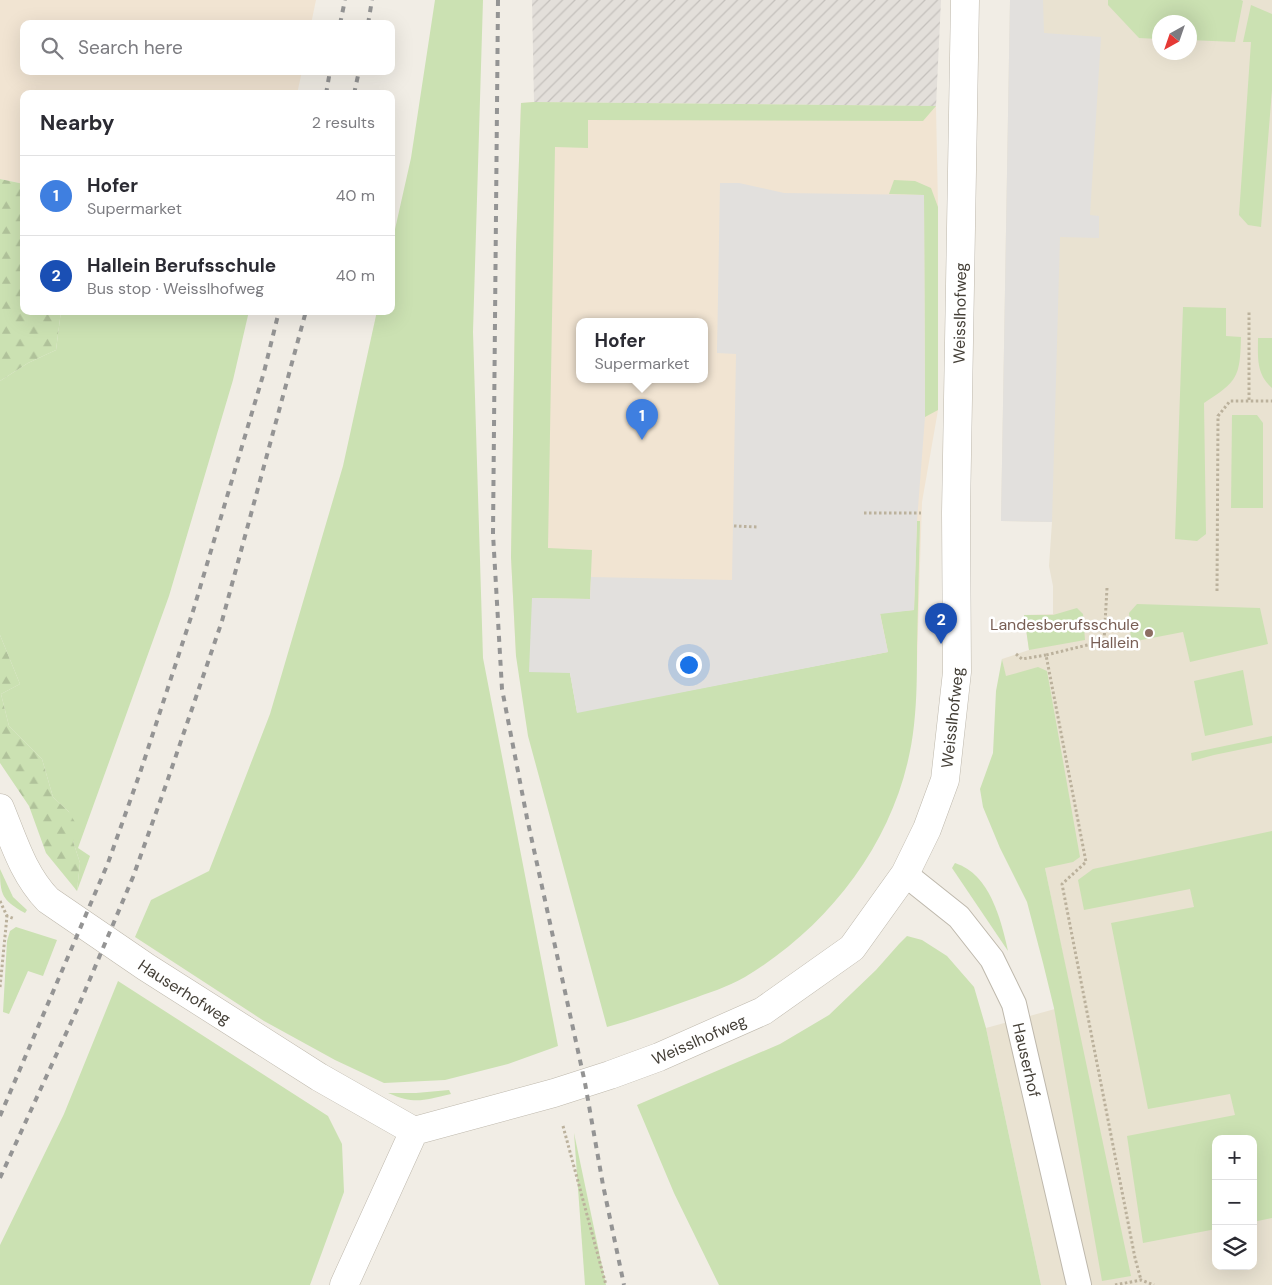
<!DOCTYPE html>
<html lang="en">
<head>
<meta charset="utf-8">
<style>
	:root { --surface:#fff; --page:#f2f2f3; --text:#2b2b33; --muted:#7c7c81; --line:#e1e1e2; --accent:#e44829 }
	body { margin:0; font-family:"DM Sans",sans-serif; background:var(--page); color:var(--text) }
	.controls { position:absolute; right:15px; bottom:15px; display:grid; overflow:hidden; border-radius:10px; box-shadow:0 5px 20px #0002 }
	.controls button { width:45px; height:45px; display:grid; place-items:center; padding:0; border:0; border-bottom:1px solid var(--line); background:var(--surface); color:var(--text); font:25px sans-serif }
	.compass { position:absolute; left:1152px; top:15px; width:45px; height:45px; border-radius:50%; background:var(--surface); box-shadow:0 5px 20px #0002; rotate:220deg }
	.you { position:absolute; left:688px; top:664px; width:18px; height:18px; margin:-12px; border:4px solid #fff; border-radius:50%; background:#1a73e8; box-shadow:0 0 0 8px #1a73e833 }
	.badge { display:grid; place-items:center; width:32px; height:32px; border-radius:50%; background:var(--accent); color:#fff; font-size:16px; font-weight:700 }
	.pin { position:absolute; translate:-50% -41px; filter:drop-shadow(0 1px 2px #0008) }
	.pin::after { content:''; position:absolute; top:26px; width:18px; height:15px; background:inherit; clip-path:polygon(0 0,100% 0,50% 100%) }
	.popup { position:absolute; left:576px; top:318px; width:132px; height:65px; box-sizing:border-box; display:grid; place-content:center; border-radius:10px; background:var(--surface); filter:drop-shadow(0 1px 4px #0005); font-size:16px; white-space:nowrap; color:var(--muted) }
	.popup b { font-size:19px; color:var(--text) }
	.popup::after { content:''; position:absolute; left:50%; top:100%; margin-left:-10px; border:10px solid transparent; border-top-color:var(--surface) }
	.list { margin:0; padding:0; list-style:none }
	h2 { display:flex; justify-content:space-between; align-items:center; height:65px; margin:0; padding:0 20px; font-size:21px }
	h2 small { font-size:16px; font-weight:400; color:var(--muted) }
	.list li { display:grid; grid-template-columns:32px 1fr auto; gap:15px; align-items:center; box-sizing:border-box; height:80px; padding:0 20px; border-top:1px solid var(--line) }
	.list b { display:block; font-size:19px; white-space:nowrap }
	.list p { margin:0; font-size:16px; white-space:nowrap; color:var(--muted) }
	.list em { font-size:16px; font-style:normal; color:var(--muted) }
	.icon { flex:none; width:28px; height:28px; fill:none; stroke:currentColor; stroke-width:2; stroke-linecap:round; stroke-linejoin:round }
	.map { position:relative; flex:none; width:1272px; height:1285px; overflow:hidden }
	.search { position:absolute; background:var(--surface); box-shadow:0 5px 20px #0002; left:20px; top:20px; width:375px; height:55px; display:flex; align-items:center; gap:12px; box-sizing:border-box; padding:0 18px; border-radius:10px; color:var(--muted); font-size:19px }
	.panel { position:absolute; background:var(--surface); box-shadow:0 5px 20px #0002; left:20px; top:90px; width:375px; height:225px; border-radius:10px }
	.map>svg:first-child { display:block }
	.commercial { fill:#f1e4d2; fill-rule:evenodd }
	.industrial { fill:url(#industrial-furrows) }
	.education { fill:#e9e2d1; fill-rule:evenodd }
	.grass { fill:#cbe1b2 }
	.forest { fill:url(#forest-firs) }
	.parking { fill:#e2e0dd }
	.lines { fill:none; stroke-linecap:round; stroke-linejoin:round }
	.lane-casing { stroke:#beb8ac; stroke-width:26 }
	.street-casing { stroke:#beb8ac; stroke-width:29 }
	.path { stroke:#bbb19c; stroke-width:3; stroke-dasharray:2.5 2.5; stroke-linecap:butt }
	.lane { stroke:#fff; stroke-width:24 }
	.street { stroke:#fff; stroke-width:28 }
	.rail { stroke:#949494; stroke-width:4; stroke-dasharray:6 6; stroke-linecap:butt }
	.education-dot { fill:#8d6e63; stroke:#fff; stroke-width:2 }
	.labels { text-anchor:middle; stroke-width:5; stroke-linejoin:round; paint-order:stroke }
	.street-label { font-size:16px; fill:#433e36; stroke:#fff }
	.education-label { font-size:16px; fill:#785e54; stroke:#fff; text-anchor:end }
</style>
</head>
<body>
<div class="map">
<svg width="1272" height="1285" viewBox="0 0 1272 1285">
	<defs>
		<pattern id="industrial-furrows" width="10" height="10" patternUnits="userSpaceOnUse" patternTransform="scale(1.25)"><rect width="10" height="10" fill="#e3dfda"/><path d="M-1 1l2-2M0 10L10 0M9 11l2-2" fill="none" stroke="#c4c0bc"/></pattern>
		<pattern id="forest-firs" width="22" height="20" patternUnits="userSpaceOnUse" patternTransform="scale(1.25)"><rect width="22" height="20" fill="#cbe1b2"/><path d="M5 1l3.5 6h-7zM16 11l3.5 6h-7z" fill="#b0c29a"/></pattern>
	</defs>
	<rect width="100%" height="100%" fill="#f1ede5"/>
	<g class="commercial">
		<path d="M0 0H316L311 24H24V71H302L297 94H24V117L21 132 24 136V184L0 179Z"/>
		<path d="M534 102 936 106 938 207V410L922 502 917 663 516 656 511 557 516 247 521 103ZM580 321H704V379H580Z"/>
	</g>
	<path class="industrial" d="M532 0H941L936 106 534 102Z"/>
	<path class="education" d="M1010 0H1272V1285H1041L986 1028 1073 1004 1002 659 1029 650 1024 615 1053 614V586L1049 566 1052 522 1001 521ZM1160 22H1190V52H1160ZM1216 1139H1253V1266H1216Z"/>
	<g class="grass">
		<path d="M435 0H483L473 332 483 658 558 1046 508 1064 445 1080 384 1083 335 1060 264 1021 135 937 151 900 209 871 270 714 343 466 377 311H391V247L411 158Z"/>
		<path d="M1108 0H1241L1243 1 1235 42 1190 40V22H1160L1159 39 1139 38 1108 5Z"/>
		<path d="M1251 5 1272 14V90L1261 227 1248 225 1239 215 1251 42H1243Z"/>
		<path d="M534 102 936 106 923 121 588 120V148L555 147 548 548 592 550 590 599 532 598 570 673 577 712 888 652 880 613 914 610 917 521H920C919 563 918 605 917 646 917 672 917 699 914 725 903 830 835 923 745 977 728 987 708 993 689 1000 662 1010 635 1019 607 1027L528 736 516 656 511 557 516 247 521 103Z"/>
		<path d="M894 180 915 181 931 188 938 207V410L925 417 924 195 889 194Z"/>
		<path d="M1183 307 1226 308V336L1241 337C1240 377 1238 381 1204 403L1206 534 1197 541 1175 539Z"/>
		<path d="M61 311H249L233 380 169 596 78 848 90 856 77 891 80 863 73 841 69 812 53 797 42 759 9 726 1 694 20 684 0 635V381L28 363 56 350Z"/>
		<path d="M1258 338H1272V388C1256 374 1258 357 1258 338Z"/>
		<path d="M1232 415H1257L1263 423V508H1231Z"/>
		<path d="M1137 604 1260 608 1268 644 1190 662 1183 632 1131 642 1129 613Z"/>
		<path d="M1077 608 1083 614 1085 640 1029 650 1024 615H1053Z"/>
		<path d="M1002 659 1006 676 1038 667 1047 671 1080 857 1073 862 1045 868 1131 1276 1102 1281 1054 1008 1043 963 1027 902 1000 848 983 807 980 789 993 753 996 691Z"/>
		<path d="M1243 670 1253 725 1205 736 1194 681Z"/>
		<path d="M1272 736V743L1214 755 1192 761 1191 753Z"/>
		<path d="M1272 831V1218L1253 1222V1139H1216V1229L1143 1243 1127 1136 1235 1115 1230 1094 1148 1109 1111 923 1194 907 1190 889 1084 910 1078 880 1093 869Z"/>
		<path d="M955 863C990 874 1001 920 1008 951L952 868Z"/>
		<path d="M0 869 13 897 27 910 25 913C2 900 0 895 0 869Z"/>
		<path d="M16 927 57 940 43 976 28 971 9 1014 3 1012 7 941 10 931Z"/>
		<path d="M907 936 922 940 947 956 974 987 986 1028 1041 1285H719L674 1193 637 1105 780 1044 829 1015 876 970 899 944Z"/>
		<path d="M118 981 328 1116 342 1144 344 1192 310 1285H0V1245L64 1114Z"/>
		<path d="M449 1090 451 1094C423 1100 416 1105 388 1093H416Z"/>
		<path d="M574 1133 606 1285H585Z"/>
	</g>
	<g class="forest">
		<path d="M0 179 24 184V311H61L56 350 28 363 0 381Z"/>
		<path d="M0 635 20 684 1 694 9 726 42 759 53 797 69 812 79 829 73 841 80 863 77 891 46 853 29 806 0 763Z"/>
	</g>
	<g class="parking">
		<path d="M1010 0H1043L1044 33 1101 37 1090 215 1099 216V238L1060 237 1052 522 1001 521Z"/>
		<path d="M720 183H739L784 193 924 195 925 417 917 521 914 610 880 614 888 652 577 713 570 673 529 672 532 598 590 599 591 577 732 580 736 354 717 353Z"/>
	</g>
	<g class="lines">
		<defs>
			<g id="lane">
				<path id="s1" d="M905 874 959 917 992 959 1014 1004 1079 1285"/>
			</g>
			<g id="street">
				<path id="s2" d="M0 808C14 842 23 874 48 900L146 967 319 1077 414 1131"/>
				<path id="s3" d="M344 1285 414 1131 554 1093 610 1075 659 1057 763 1011 852 948 905 874 927 829 945 780 957 672 956 513 965 0"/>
			</g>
		</defs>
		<use href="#lane" class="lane-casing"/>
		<use href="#street" class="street-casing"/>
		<g class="path">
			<path d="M1249 400V310"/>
			<path d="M864 513H921"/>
			<path d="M734 526 758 527"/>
			<path d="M1107 588 1104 641 1046 655 1086 862 1062 884 1135 1258 1141 1280"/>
			<path d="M1217 591 1218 416 1230 401H1272"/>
			<path d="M1016 654 1022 659 1046 655"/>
			<path d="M0 901 7 916"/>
			<path d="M0 987 7 916 15 919"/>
			<path d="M563 1126 606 1285"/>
			<path d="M1115 1285 1141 1280 1154 1285"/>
		</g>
		<use href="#lane" class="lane"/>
		<use href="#street" class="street"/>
		<g class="rail">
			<path d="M498 0 493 534 502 689 527 818 585 1083 603 1185 624 1285"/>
			<path d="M340 24 345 0"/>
			<path d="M368 24 372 0"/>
			<path d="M326 94 330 71"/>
			<path d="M354 94 359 71"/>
			<path d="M0 1116 108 863 141 770 194 608 264 372 279 311"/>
			<path d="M0 1178 79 1005 133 877 167 782 222 621 306 311"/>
		</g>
	</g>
	<circle class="education-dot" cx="1149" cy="633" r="5"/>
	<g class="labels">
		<g class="street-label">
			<text dy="6" stroke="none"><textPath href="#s3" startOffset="1309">Weisslhofweg</textPath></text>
			<text dy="6" stroke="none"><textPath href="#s3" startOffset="904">Weisslhofweg</textPath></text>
			<text dy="6" stroke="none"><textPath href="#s2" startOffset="269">Hauserhofweg</textPath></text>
			<text dy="6" stroke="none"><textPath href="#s3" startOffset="469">Weisslhofweg</textPath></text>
			<text dy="6" stroke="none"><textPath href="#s1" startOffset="230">Hauserhof</textPath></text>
		</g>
		<g class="education-label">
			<text x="1139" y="630">Landesberufsschule<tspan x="1139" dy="18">Hallein</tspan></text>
		</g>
	</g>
</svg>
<div class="controls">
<button>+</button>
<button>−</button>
<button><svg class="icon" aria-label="layers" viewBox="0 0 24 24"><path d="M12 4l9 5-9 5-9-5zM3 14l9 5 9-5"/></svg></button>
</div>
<svg class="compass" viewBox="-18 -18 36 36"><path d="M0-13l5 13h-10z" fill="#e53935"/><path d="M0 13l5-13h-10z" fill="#7c7c81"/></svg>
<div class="you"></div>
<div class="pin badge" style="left:642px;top:440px;background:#3f7fe0">1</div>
<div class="popup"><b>Hofer</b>Supermarket</div>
<div class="pin badge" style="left:941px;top:644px;background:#1a4fb4">2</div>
<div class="search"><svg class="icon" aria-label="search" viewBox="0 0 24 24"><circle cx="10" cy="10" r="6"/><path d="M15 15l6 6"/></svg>Search here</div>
<section class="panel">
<h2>Nearby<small>2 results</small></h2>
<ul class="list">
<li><span class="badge" style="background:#3f7fe0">1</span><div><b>Hofer</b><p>Supermarket</p></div><em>40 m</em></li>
<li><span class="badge" style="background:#1a4fb4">2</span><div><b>Hallein Berufsschule</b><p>Bus stop · Weisslhofweg</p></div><em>40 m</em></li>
</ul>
</section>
</div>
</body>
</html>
